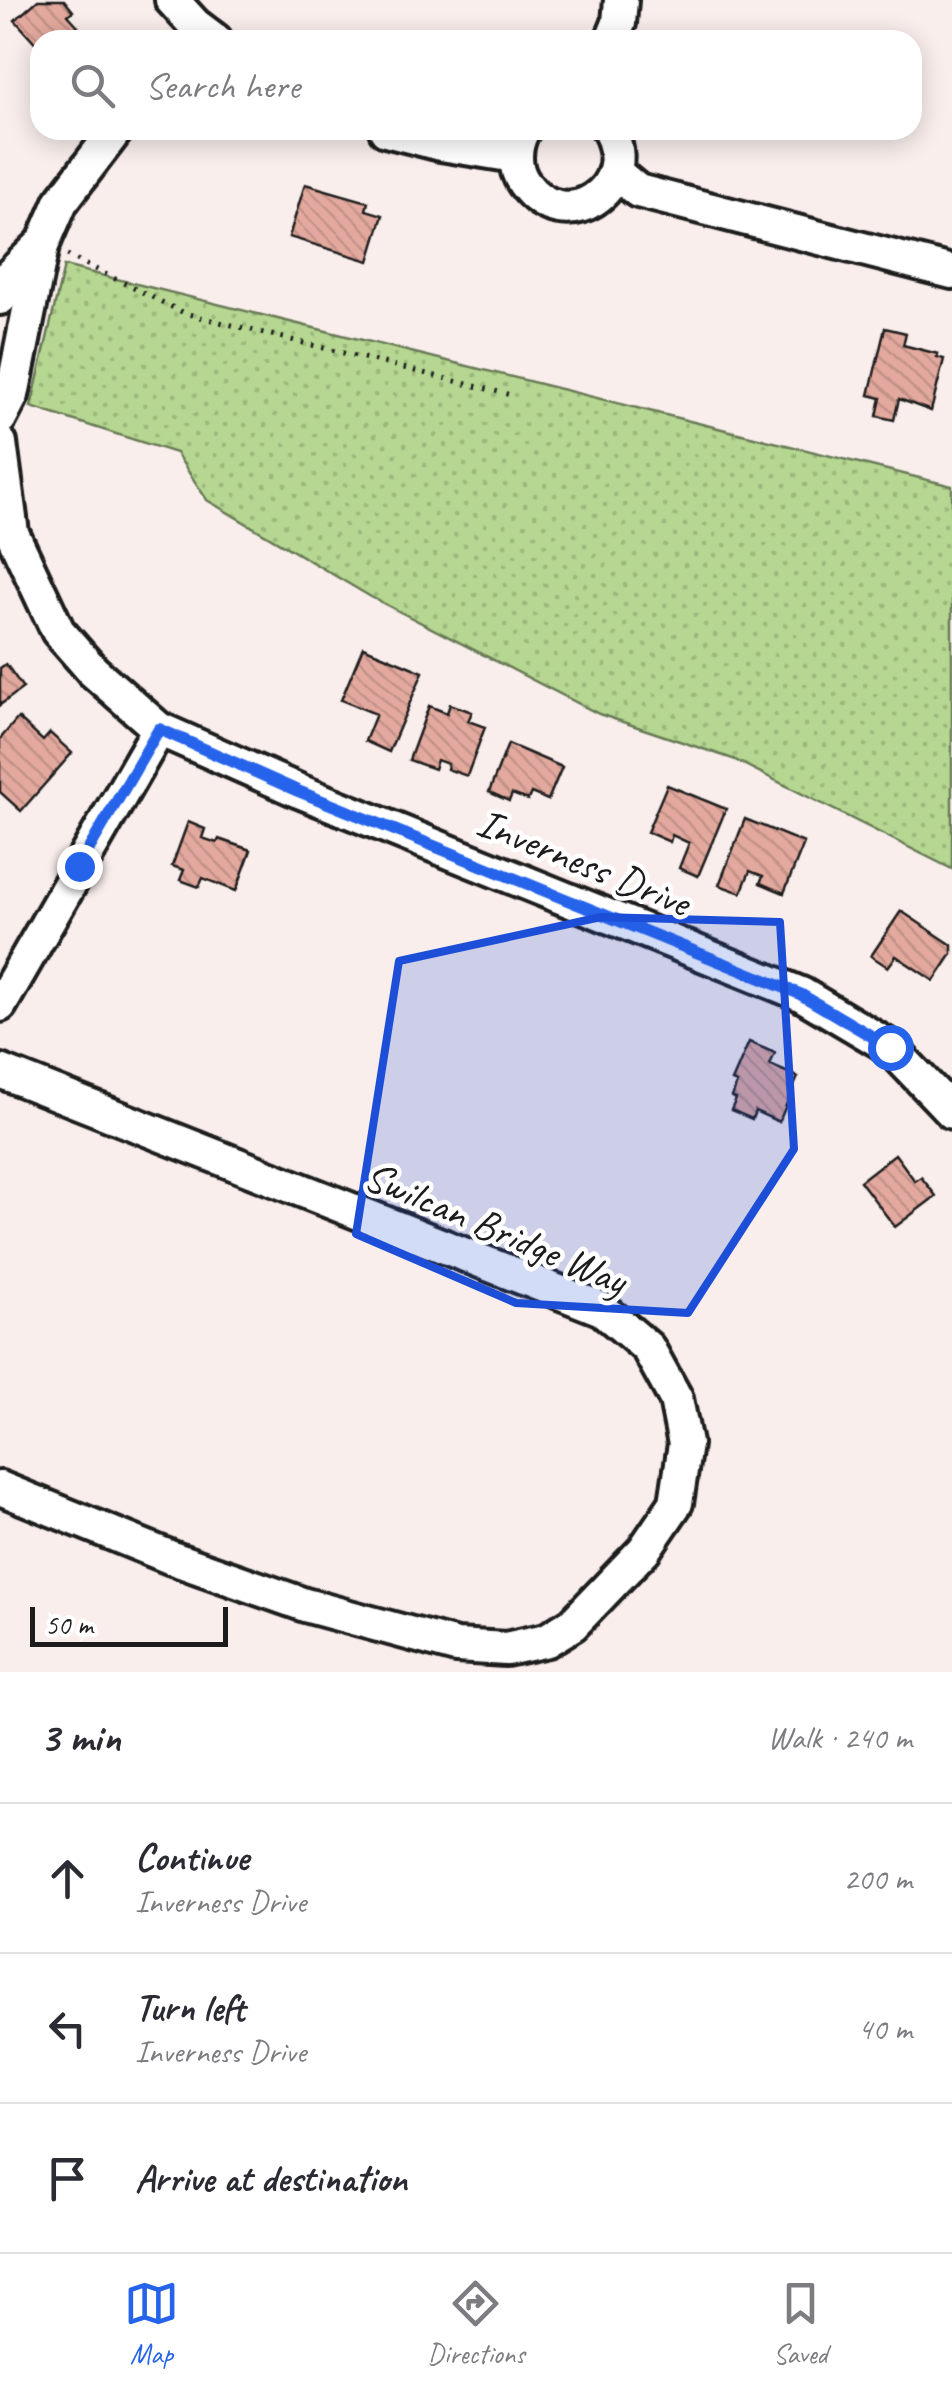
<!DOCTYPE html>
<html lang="en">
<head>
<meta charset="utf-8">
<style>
	:root { --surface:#fff; --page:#f2f2f3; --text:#2b2b33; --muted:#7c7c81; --line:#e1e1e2; --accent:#2563eb }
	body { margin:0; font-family:Caveat,sans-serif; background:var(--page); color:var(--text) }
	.scale { position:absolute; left:30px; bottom:25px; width:198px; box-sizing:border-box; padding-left:10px; border:5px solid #1c1c1c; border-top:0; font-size:28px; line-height:35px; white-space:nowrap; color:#1c1c1c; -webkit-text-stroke:8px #fff; paint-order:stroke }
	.stop { position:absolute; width:30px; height:30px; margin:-22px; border:8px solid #2563eb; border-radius:50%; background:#fff }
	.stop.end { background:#2563eb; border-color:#fff; box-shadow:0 2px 10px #0008 }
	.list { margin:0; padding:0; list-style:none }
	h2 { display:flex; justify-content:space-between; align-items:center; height:130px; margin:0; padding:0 40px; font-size:42px }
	h2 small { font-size:32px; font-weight:400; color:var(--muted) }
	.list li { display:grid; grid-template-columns:65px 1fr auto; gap:30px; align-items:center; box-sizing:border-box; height:150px; padding:0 40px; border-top:2px solid var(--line) }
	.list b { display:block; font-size:38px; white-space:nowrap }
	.list p { margin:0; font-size:32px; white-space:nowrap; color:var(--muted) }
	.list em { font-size:32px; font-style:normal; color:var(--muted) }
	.icon { flex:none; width:55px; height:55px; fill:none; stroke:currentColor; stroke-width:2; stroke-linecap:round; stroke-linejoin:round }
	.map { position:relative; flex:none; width:952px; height:1672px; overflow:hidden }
	.search { position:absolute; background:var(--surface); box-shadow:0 5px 25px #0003; left:30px; right:30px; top:30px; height:110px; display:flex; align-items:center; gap:25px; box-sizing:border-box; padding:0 35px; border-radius:30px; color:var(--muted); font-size:38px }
	.sheet { height:580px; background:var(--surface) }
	nav { display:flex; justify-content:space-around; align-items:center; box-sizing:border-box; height:140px; border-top:2px solid var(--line); background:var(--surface); font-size:28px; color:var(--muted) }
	nav a { display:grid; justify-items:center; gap:5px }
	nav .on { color:var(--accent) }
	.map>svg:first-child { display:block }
	.green { fill:url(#green-dots); stroke:#687a56; stroke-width:2.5 }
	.building { fill:url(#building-back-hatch); stroke:#1c1c1c; stroke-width:2.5 }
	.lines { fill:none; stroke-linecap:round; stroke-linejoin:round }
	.street-casing { stroke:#1c1c1c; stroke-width:40 }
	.path { stroke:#1c1c1c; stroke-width:5; stroke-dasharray:2.5 8; stroke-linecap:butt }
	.street { stroke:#fff; stroke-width:32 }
	.route { stroke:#2563eb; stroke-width:12 }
	.marked { fill:#1d4ed8; fill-opacity:0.2; stroke:#1d4ed8; stroke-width:8; stroke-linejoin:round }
	.labels { text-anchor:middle; stroke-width:9; stroke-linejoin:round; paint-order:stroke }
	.street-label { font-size:42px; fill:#1c1c1c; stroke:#fff }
</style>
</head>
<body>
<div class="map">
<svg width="952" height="1672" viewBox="0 0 952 1672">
	<defs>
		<pattern id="green-dots" width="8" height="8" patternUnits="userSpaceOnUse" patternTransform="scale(2.5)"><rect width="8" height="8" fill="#b5d791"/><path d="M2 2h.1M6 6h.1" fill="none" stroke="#9bb87c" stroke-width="1.8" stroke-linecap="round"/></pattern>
		<pattern id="building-back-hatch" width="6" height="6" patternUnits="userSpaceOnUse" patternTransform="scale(2.5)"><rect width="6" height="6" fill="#e3a99e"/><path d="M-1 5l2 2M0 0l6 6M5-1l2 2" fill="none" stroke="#c29188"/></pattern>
	</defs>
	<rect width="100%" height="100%" fill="#f9eeec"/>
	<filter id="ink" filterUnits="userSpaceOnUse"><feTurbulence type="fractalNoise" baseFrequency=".01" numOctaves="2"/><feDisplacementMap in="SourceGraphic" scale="20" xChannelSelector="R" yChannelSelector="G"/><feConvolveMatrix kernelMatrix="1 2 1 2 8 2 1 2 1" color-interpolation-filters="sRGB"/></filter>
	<g filter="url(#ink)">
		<path class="green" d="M64 266 952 486V869L733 759 599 714 371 597 207 500 176 453 31 407Z"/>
		<g class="building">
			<path d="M38 0H64L73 11 68 15 78 26 73 30 81 40H40V48L15 20Z"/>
			<path d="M305 184 368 202 366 210 383 215 369 261 289 237Z"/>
			<path d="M885 328 906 333 903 345 938 354 937 357 944 359 931 411 899 399 894 420 877 416 881 398 869 395Z"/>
			<path d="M363 647 423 672 389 752 365 741 376 714 341 700Z"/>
			<path d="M6 664 23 688 0 705V668Z"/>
			<path d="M450 704 472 712 468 721 485 727 467 776 447 769 448 764 437 760 434 769 409 760 429 706 447 713Z"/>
			<path d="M18 718 43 741 50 733 72 753 21 811 0 792V739Z"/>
			<path d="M508 744 562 767 548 800 531 793 528 800 512 794 509 801 489 792Z"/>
			<path d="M667 785 726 809 698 876 679 868 689 843 672 835 670 842 647 832Z"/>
			<path d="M745 819 804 843 784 893 760 883 763 876 750 871 741 893 719 885Z"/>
			<path d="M188 822 205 829 202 838 217 843 219 839 251 850 236 891 203 878 199 887 180 880 184 870 172 866Z"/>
			<path d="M901 911 952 945V954L934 981 896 956 888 967 871 956Z"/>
			<path d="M749 1042 775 1053 770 1065 798 1077 779 1122 755 1111 752 1119 731 1110 736 1099 732 1097 737 1083 732 1081Z"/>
			<path d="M895 1154 915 1181 921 1177 936 1196 895 1227 860 1181Z"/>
		</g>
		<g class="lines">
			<defs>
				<g id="street">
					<path d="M172 0 195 25 215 40"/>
					<path d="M612 40 619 23 621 0"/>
					<path d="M386 130 441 144 515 156"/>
					<path d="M523 130C514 147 513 167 524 183 564 240 641 188 609 130"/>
					<path d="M615 172 638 191 952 272"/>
					<path d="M0 298 8 277 43 243"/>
					<path d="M0 418 12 395 42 246 61 202 116 130"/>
					<path d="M0 443 12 533 58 631 93 671 159 729 299 791 801 994 890 1047 952 1112"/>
					<path d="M0 1005 159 729"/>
					<path d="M0 1071 602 1309 648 1348 676 1399 685 1444 676 1503 644 1550 573 1624 547 1640 506 1649 456 1646 305 1605 172 1558 0 1488"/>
				</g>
			</defs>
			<use href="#street" class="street-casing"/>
			<path class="path" d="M67 255 184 313 511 395"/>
			<use href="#street" class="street"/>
		</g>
	</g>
	<g class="lines" filter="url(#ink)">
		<path class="route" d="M79 866 159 729 298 791 800 994 890 1047"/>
	</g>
	<path class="marked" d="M601 917 780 922 794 1149 688 1313 516 1303 356 1234 399 961Z"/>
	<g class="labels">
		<g class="street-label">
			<text transform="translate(584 861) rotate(22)" y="15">Inverness Drive</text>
			<text transform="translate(496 1227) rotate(23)" y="15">Swilcan Bridge Way</text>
		</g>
	</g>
</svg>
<div class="scale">50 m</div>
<div class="stop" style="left:890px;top:1047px"></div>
<div class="stop end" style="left:79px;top:866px"></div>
<div class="search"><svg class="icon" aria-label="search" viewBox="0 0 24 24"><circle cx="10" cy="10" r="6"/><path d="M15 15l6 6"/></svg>Search here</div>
</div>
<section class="sheet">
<h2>3 min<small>Walk · 240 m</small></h2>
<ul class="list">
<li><svg class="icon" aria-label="ahead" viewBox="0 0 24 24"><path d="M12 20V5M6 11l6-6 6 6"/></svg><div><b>Continue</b><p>Inverness Drive</p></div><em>200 m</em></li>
<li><svg class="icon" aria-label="left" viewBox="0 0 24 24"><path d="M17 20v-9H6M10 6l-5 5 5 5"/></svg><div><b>Turn left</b><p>Inverness Drive</p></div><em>40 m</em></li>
<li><svg class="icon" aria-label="arrive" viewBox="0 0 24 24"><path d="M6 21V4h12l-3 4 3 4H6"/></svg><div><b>Arrive at destination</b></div></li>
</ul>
</section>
<nav>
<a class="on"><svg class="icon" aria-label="map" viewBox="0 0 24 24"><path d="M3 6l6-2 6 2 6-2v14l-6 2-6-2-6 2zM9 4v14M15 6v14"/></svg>Map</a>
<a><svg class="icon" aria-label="directions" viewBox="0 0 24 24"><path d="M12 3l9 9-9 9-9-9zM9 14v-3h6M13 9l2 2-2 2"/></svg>Directions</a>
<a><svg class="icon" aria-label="saved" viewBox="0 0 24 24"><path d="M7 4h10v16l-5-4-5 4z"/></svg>Saved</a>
</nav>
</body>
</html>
